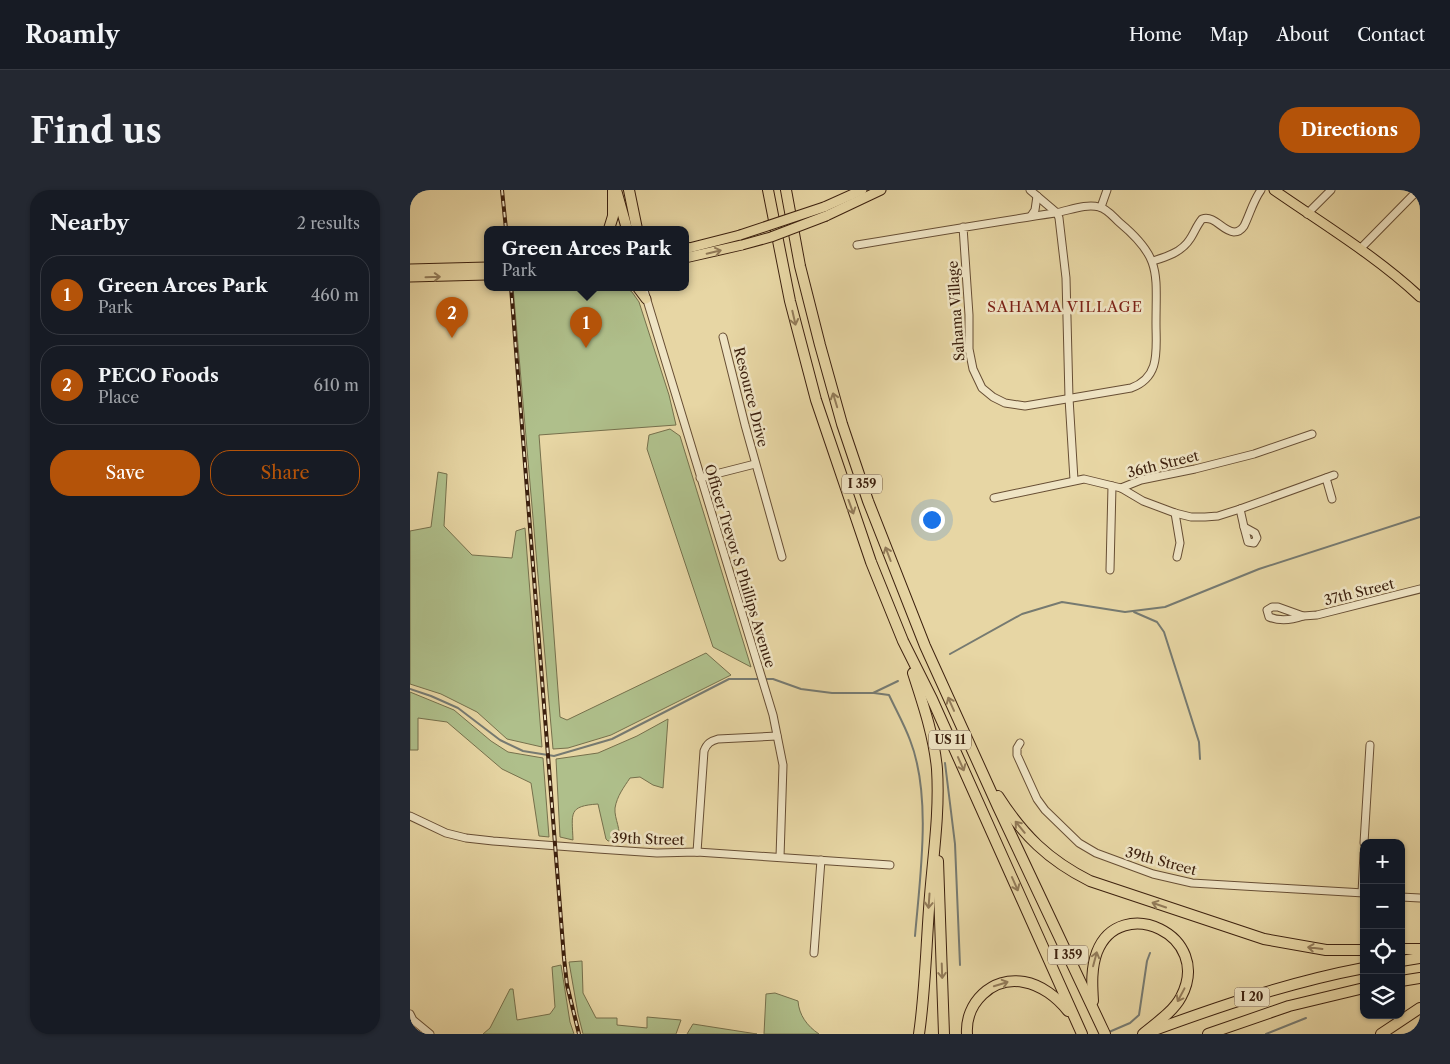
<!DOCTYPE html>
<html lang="en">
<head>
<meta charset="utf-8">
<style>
	:root { --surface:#171b24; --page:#242831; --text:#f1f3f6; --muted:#9ea1a6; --line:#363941; --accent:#b45309 }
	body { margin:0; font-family:"Libre Caslon Text",serif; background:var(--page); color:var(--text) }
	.controls { position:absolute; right:15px; bottom:15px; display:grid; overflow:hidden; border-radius:10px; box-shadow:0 1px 4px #0004 }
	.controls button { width:45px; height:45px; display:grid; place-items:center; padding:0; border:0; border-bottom:1px solid var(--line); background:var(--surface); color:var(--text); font:25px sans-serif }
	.you { position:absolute; left:521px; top:329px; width:18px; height:18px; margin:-12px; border:4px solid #fff; border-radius:50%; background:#1a73e8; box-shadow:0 0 0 8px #1a73e833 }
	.badge { display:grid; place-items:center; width:32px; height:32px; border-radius:50%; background:var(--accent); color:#fff; font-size:16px; font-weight:700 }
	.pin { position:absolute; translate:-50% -41px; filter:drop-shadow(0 1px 2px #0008) }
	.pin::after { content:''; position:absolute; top:26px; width:18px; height:15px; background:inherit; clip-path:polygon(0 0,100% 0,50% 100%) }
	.popup { position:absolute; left:74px; top:36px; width:205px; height:65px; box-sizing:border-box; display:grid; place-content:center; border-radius:10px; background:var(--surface); filter:drop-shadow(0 1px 4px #0005); font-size:16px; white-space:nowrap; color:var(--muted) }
	.popup b { font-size:19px; color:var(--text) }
	.popup::after { content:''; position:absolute; left:50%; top:100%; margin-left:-10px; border:10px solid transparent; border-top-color:var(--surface) }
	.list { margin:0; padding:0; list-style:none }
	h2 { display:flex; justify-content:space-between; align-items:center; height:65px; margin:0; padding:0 20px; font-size:21px }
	h2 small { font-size:16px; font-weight:400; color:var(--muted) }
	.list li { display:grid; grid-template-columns:32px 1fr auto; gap:15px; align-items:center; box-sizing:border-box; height:80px; margin:0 10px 10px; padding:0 10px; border:1px solid var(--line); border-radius:20px }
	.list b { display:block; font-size:19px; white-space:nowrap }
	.list p { margin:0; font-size:16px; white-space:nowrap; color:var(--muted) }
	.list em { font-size:16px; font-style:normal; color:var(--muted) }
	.actions { display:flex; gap:10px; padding:15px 20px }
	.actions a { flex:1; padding:11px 0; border:1px solid var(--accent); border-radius:20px; text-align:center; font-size:18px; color:var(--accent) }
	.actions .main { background:var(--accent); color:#fff }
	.icon { flex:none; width:28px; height:28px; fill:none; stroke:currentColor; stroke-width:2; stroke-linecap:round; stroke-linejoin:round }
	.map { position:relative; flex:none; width:1010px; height:844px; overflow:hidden; border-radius:20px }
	header { display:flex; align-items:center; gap:30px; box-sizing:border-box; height:70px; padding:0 25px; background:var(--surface); border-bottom:1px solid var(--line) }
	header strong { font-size:24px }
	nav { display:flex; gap:28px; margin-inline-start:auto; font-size:18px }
	.intro { display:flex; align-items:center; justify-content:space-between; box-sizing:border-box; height:120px; padding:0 30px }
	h1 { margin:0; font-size:35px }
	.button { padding:12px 22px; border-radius:20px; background:var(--accent); color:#fff; font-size:18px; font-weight:700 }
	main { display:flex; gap:30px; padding:0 30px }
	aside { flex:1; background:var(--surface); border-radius:20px; box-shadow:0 1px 4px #0004 }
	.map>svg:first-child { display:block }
	.green { fill:#afbf8b; stroke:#76704c }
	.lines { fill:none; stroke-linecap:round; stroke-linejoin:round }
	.stream { stroke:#767a71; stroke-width:2 }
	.minor-casing { stroke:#674e34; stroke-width:9 }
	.major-casing { stroke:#3c200e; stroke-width:11 }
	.highway-casing { stroke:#3c200e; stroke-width:12 }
	.minor { stroke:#efe4c4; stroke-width:7 }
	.major { stroke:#e7d6a4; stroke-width:9 }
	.highway { stroke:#e7d6a4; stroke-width:10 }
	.rail-casing { stroke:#3c200e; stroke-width:4 }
	.rail { stroke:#efe4c4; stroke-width:2; stroke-dasharray:5.5; stroke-linecap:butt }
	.major-bridge-casing { stroke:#3c200e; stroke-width:11; stroke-linecap:butt }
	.major-bridge { stroke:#e7d6a4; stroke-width:9 }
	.oneway { stroke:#927b59 }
	.labels { text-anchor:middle; stroke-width:5; stroke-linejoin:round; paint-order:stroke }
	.shield { fill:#efe4c4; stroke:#725b45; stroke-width:1 }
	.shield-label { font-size:12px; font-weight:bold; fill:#3c200e }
	.street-label { font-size:14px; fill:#3c200e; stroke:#efe4c4 }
	.neighbourhood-label { font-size:15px; letter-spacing:1px; fill:#7a1f14; stroke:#efe4c4 }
</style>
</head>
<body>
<header>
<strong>Roamly</strong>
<nav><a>Home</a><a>Map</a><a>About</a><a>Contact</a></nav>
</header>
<div class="intro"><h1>Find us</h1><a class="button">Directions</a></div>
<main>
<aside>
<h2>Nearby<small>2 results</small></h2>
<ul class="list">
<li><span class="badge">1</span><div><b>Green Arces Park</b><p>Park</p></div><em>460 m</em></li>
<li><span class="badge">2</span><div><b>PECO Foods</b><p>Place</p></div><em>610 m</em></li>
</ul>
<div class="actions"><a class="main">Save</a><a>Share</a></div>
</aside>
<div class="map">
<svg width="1010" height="844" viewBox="0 0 1010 844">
	<rect width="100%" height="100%" fill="#e7d6a4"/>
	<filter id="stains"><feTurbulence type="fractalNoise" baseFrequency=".004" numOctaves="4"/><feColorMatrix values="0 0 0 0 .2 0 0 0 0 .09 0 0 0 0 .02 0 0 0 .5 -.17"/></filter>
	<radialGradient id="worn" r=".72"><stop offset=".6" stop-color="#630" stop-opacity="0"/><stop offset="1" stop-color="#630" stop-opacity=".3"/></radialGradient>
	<g class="green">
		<path d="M103 97H215L222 102 229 112 259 205 266 235 129 245 150 527 157 530 296 463 321 485 201 545 158 558 143 559Z"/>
		<path d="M260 239 270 246 341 477 303 457 237 259 239 245Z"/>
		<path d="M28 282 37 284 34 336 62 365 102 368 106 341 115 338 132 557 97 549 67 522 31 504 0 494V341L21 337Z"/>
		<path d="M0 502 44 520 81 551 98 562 133 568 139 647 129 646 121 593 92 579 37 532 8 528V560H0Z"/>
		<path d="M258 529 253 598 243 595 230 587 220 588C214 597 207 606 205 618 204 629 212 640 208 650L198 651 196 649 188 614C158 616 162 623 163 650L150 647 146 569 188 563 227 546Z"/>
		<path d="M172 771 173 803 186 828H207V835L237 838V827L271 830 266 844H173L168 824 159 772Z"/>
		<path d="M151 775 160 832 164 844H73L80 838 100 799H103L107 830 140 824 145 817 142 777Z"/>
		<path d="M365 803 388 811C389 825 397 836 409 844H354L356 804Z"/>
		<path d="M283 834 347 844H277Z"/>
	</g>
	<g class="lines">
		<g class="stream">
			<path d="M724 422 747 432 754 442 789 552 790 569"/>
			<path d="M540 464 612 424 652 412 715 422 755 417 849 379 1010 327"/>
			<path d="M355 489H363L391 499 422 503H463L488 491"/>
			<path d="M0 499 21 506 48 518 90 550 113 561 144 566 202 549 319 489H350"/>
			<path d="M464 503 479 505C486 520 494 534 500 550 522 606 510 687 505 746"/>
			<path d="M535 573 545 654 550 775"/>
			<path d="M699 842 720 833 729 825 737 771 740 763"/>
			<path d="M856 844 896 828"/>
		</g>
		<defs>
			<g id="minor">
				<path d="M620 0 647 23 649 28 656 88 659 208 664 290"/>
				<path d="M691 17 697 0"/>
				<path d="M897 24 921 0"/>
				<path d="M621 26 625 20 627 6"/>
				<path d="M447 55C513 44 579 33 645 23 658 21 676 13 689 17 698 19 704 28 710 33 752 68 746 83 746 134 746 160 751 187 721 198L615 216 595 213 583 207 572 198 563 179 559 159V125L553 37"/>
				<path d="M950 59 1008 0"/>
				<path d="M743 71C756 67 772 62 780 49 784 43 787 35 792 29 805 25 812 41 824 42 828 42 832 39 834 36 840 24 843 11 851 0"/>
				<path d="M233 97 363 525 373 575 370 667"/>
				<path d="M313 147 335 235 372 367"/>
				<path d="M290 288 345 274"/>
				<path d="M916 288 922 309"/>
				<path d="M711 298 731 290 785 279 844 264 902 244"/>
				<path d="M584 308 674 289 711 298 733 311 765 323 781 327H795L808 326 830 319 924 285"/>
				<path d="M830 319 834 337"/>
				<path d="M765 323 770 353 767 367"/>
				<path d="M834 337 845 343 847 348 844 353 838 352Z"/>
				<path d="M700 380 702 296"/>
				<path d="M862 417H868L893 426C882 430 871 432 859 427L857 420Z"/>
				<path d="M893 426 907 425 1010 399"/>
				<path d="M610 553 607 558V565L627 609 635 620 669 653 686 663 743 684 782 693 954 703"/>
				<path d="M0 626 36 643 56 648 83 651 188 659 247 663 287 662 480 675"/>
				<path d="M954 653 960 555"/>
				<path d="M287 662 294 561C297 553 301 551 308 549L367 546"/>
				<path d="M952 703 954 663"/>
				<path d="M991 707 1010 708"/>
				<path d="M404 763 411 670"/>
				<path d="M0 824 3 830 20 844"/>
			</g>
			<g id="major">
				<path d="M864 0C913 34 966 66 1010 107"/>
				<path d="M414 17 452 0"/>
				<path d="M416 26 471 0"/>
				<path d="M275 59 330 45"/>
				<path d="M275 68 332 55"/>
				<path d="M0 79 77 77"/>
				<path d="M0 87 77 85"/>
				<path d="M227 97 236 109"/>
			</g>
			<g id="highway">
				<path d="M206 0 217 39"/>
				<path d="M219 0 227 39"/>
				<path d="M358 0 380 111 406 210 461 372 493 451 522 509 672 844"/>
				<path d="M376 0 390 76 410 155 432 234 458 311 515 456 588 617 695 844"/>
				<path d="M199 39 203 26V0"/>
				<path d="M275 57 278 58"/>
				<path d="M503 483C513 514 524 546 527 579 530 626 522 672 519 719 516 760 515 803 509 844"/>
				<path d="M588 606C613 645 638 670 680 691L854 749 916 760H954"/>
				<path d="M528 671 534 844"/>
				<path d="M991 759H1010"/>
				<path d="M991 771 1010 768"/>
				<path d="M991 791 1010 788"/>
				<path d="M683 811C682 795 681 778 687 762 710 703 804 745 771 807 763 822 746 833 733 844"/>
				<path d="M739 842C810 816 880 792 954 778"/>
				<path d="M557 844C555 813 582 786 614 792 631 795 647 807 658 821"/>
				<path d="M798 844 879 816 954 798"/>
				<path d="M971 844 1010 818"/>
			</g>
		</defs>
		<use href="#minor" class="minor-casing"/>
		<use href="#major" class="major-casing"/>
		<use href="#highway" class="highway-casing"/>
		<use href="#minor" class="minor"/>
		<use href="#major" class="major"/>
		<use href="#highway" class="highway"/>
		<defs>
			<g id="rail">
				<path d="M92 0 96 39"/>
				<path d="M101 97 154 768 157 795 169 844"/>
			</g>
		</defs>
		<use href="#rail" class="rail-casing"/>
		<use href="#rail" class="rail"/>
		<defs>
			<g id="major-bridge">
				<path d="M330 45 414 17"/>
				<path d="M332 55 361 47 416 26"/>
			</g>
		</defs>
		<use href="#major-bridge" class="major-bridge-casing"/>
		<use href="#major-bridge" class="major-bridge"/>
	</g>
	<defs><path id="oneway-shaft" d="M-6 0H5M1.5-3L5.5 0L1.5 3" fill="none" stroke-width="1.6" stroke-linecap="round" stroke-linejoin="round" transform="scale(1.25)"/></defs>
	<g class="oneway">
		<use href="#oneway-shaft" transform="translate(304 62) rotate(-13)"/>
		<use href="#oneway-shaft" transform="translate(23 87) rotate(-2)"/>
		<use href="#oneway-shaft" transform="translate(384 128) rotate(77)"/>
		<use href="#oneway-shaft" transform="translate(425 210) rotate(-107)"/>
		<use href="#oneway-shaft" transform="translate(441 317) rotate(70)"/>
		<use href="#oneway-shaft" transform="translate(478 364) rotate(-111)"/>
		<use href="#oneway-shaft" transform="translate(541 514) rotate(-114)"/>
		<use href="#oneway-shaft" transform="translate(551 574) rotate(66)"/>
		<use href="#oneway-shaft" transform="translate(610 637) rotate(-129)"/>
		<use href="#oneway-shaft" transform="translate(605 694) rotate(66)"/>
		<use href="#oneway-shaft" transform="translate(519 711) rotate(94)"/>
		<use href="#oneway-shaft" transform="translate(749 715) rotate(-161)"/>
		<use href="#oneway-shaft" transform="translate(905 758) rotate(-173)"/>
		<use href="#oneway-shaft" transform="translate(685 769) rotate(-75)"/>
		<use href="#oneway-shaft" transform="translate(532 781) rotate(88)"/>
		<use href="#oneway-shaft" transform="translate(591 794) rotate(-17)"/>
		<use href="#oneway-shaft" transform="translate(771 805) rotate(118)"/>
	</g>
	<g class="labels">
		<g class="shield">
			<rect x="432" y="284.5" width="40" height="19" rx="4"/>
			<rect x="519" y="540.5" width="42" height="19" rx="4"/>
			<rect x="638" y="755.5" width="40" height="19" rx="4"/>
			<rect x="824.5" y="797.5" width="35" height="19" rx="4"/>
		</g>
		<g class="shield-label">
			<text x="452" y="298">I 359</text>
			<text x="540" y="554">US 11</text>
			<text x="658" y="769">I 359</text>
			<text x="842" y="811">I 20</text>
		</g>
		<g class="street-label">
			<text transform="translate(546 121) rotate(-94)" y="5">Sahama Village</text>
			<text transform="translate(341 207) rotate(76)" y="5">Resource Drive</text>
			<text transform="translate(753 274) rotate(-14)" y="5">36th Street</text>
			<text transform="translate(330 376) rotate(73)" y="5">Officer Trevor S Phillips Avenue</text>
			<text transform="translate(949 402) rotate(-14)" y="5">37th Street</text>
			<text transform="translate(238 649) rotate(2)" y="5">39th Street</text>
			<text transform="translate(751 671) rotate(15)" y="5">39th Street</text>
		</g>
		<g class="neighbourhood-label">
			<text x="655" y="122">SAHAMA VILLAGE</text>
		</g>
	</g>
	<rect width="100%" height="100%" filter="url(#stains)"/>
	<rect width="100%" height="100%" fill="url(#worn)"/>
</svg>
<div class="controls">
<button>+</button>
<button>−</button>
<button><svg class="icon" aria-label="locate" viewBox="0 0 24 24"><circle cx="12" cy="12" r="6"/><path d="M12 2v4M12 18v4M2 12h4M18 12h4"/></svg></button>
<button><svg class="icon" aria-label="layers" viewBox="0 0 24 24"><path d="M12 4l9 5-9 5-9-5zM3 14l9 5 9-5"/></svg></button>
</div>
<div class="you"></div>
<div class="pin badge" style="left:176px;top:158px">1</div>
<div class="popup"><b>Green Arces Park</b>Park</div>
<div class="pin badge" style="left:42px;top:148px">2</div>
</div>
</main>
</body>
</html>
